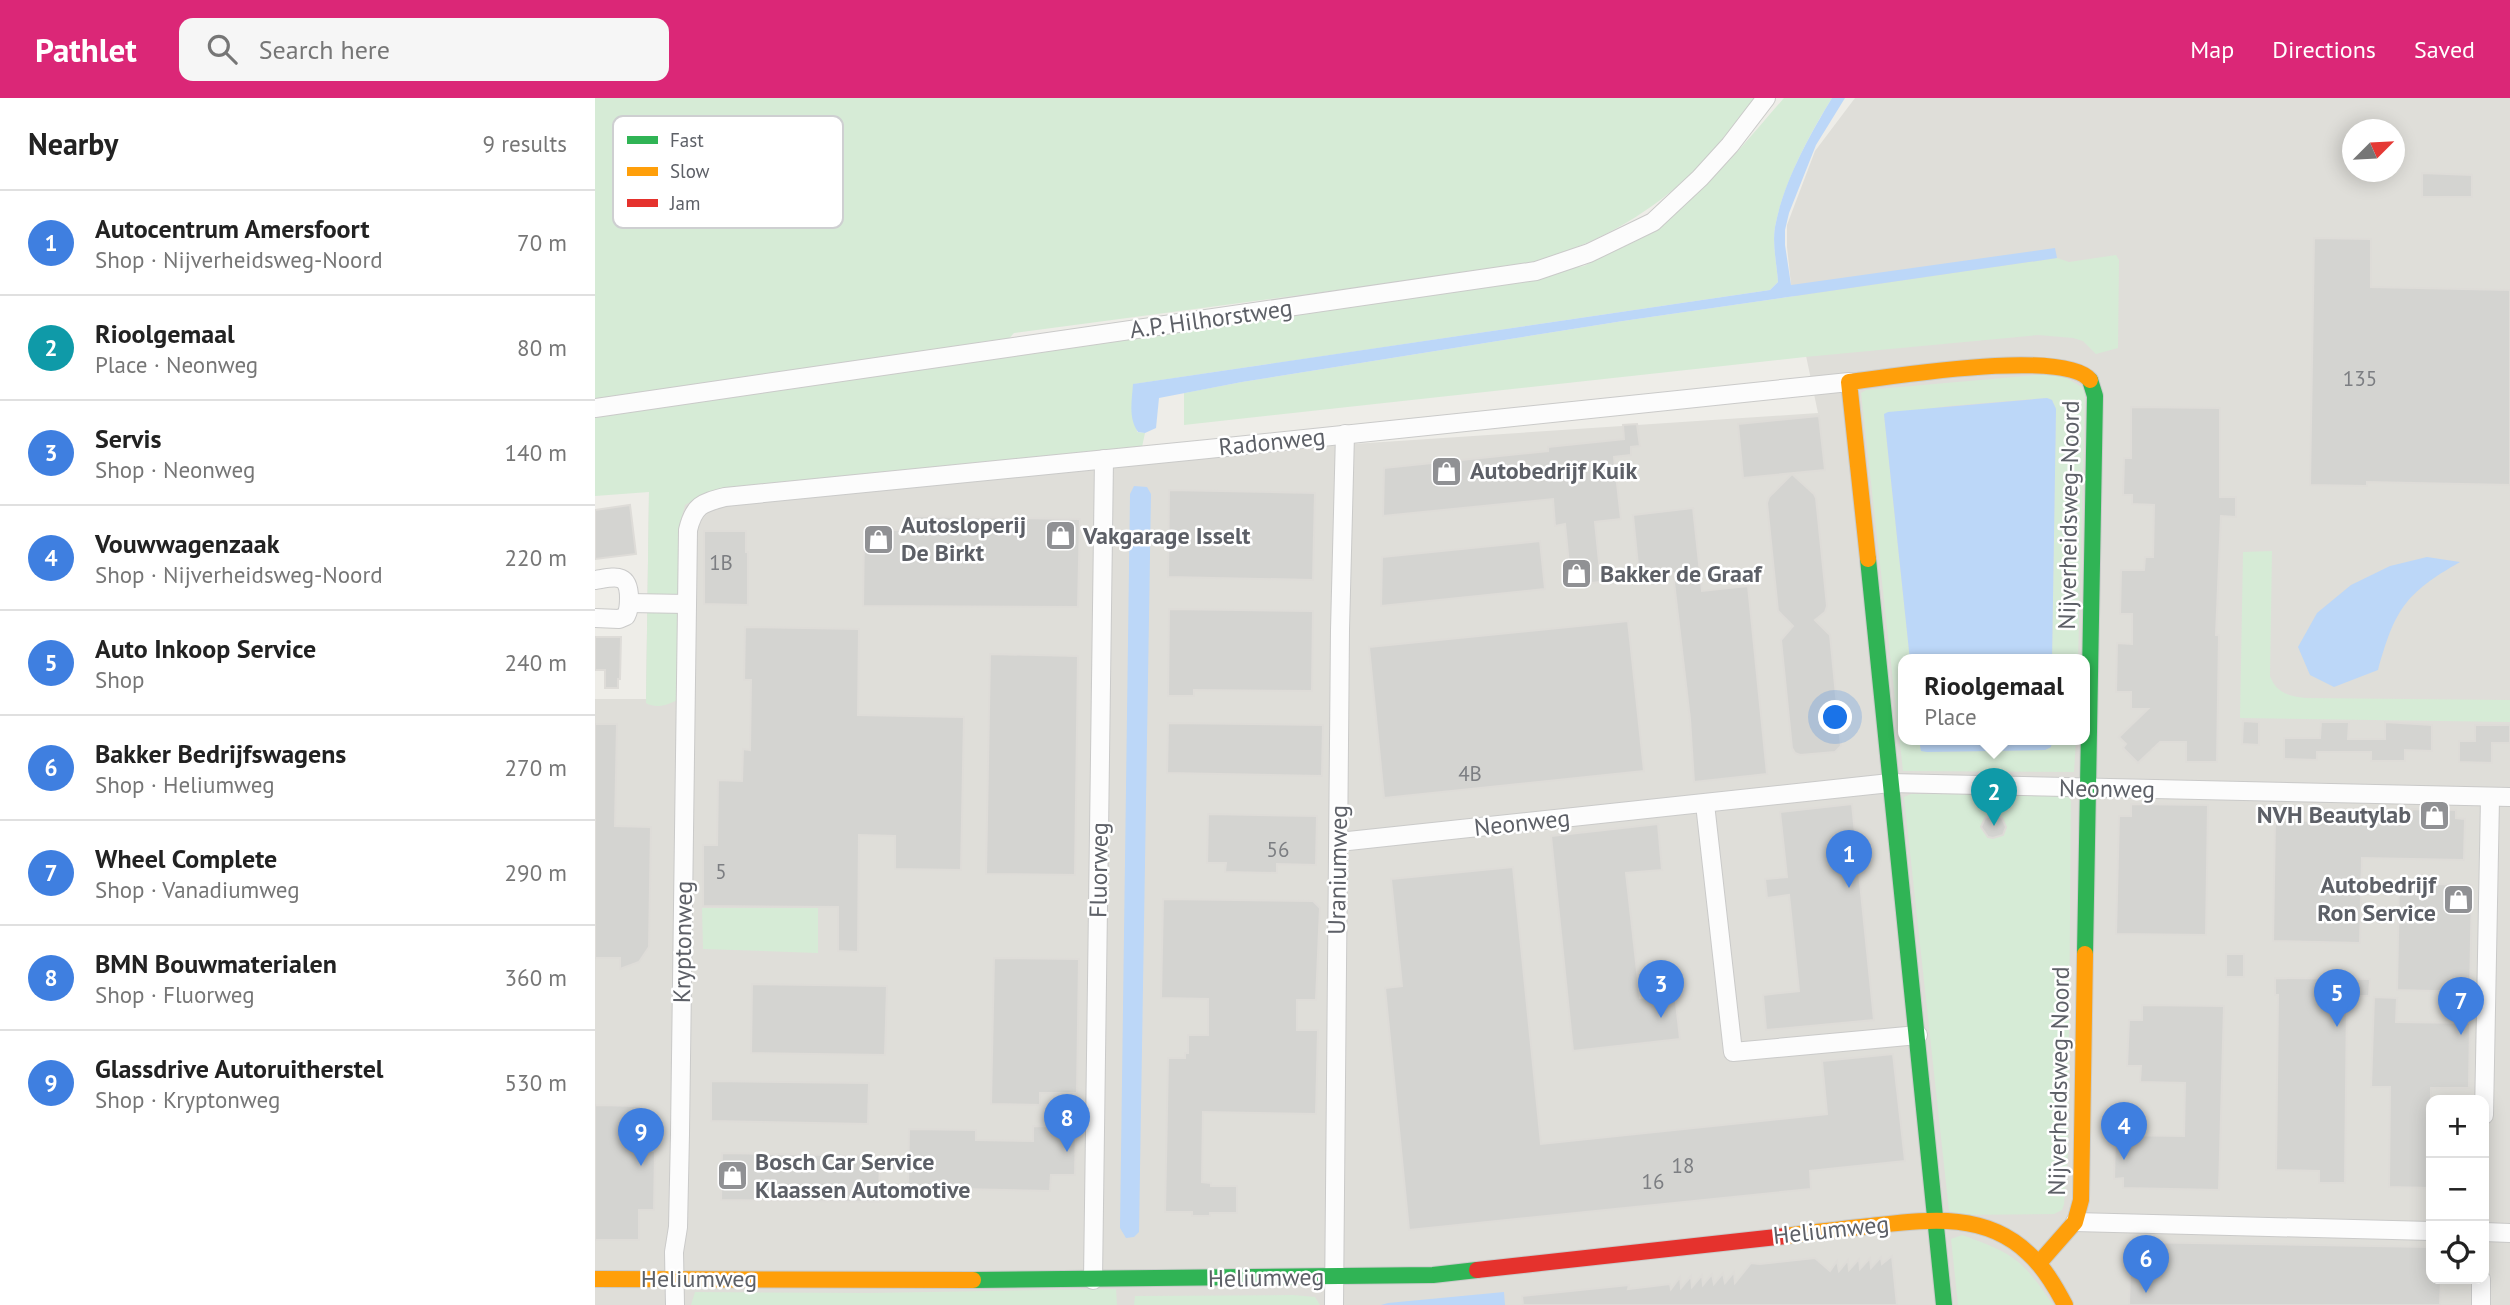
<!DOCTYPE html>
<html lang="en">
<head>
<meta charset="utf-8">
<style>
	:root { --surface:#fff; --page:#f6f6f6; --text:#222; --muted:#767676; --line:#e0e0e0; --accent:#db2777 }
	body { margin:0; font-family:"PT Sans",sans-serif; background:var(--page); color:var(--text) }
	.controls { position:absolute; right:21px; bottom:21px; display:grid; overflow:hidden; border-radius:14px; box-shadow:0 4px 18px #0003 }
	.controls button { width:63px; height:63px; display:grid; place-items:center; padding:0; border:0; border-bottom:2px solid var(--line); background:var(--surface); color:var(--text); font:35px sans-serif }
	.compass { position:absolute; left:1747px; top:21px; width:63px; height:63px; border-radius:50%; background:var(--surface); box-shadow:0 4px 18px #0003; rotate:66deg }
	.you { position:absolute; left:1241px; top:620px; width:24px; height:24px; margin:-18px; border:5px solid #fff; border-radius:50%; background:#1a73e8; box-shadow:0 0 0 10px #1a73e833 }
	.badge { display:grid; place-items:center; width:46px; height:46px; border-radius:50%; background:var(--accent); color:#fff; font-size:23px; font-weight:700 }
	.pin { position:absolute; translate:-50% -58px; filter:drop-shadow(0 2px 4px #0008) }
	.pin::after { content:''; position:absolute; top:37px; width:24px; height:21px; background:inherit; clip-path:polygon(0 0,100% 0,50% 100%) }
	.popup { position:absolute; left:1303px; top:556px; width:192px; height:91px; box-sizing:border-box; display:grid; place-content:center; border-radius:14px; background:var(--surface); filter:drop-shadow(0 2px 5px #0005); font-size:23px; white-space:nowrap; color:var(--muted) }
	.popup b { font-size:26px; color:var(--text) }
	.popup::after { content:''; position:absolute; left:50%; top:100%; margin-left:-14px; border:14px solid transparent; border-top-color:var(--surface) }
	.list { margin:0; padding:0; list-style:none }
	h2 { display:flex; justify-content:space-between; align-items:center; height:91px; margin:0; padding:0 28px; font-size:30px }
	h2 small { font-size:23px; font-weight:400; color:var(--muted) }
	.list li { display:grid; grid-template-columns:46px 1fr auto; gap:21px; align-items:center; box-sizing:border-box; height:105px; padding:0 28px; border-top:2px solid var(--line) }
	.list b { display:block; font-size:26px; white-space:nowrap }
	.list p { margin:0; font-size:23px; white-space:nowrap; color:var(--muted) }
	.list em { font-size:23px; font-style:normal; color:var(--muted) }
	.icon { flex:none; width:38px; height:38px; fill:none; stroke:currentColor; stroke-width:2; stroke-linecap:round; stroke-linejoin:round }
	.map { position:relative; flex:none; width:1915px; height:1207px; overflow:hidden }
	header { display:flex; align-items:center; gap:42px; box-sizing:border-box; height:98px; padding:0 35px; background:var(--accent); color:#fff }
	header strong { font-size:33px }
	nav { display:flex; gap:38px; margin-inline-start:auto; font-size:24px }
	.search { width:490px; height:63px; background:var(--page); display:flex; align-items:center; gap:18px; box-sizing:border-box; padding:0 24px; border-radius:14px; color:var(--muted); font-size:26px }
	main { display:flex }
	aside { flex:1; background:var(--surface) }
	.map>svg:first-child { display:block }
	.industrial { fill:#dfded9; fill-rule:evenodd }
	.green { fill:#d6ebd6 }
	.water { fill:#bcd7f8 }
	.building { fill:#d4d4d1; stroke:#dedcd8; stroke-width:2 }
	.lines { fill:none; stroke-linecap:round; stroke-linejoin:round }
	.street-casing { stroke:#cacac9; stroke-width:20 }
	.fast-casing { stroke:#cacbca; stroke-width:18 }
	.slow-casing { stroke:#cacbca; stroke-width:18 }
	.jam-casing { stroke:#cacbca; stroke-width:18 }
	.street { stroke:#fcfcfc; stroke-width:18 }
	.fast { stroke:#30b455; stroke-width:16 }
	.slow { stroke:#ff9f0a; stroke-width:16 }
	.jam { stroke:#e5322d; stroke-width:16 }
	.labels { text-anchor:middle; stroke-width:5; stroke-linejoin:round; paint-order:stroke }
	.number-label { font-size:21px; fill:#7c7e82 }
	.street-label { font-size:24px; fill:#5d6067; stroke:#fff }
	.poi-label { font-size:24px; font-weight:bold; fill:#5d6067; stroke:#fff; text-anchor:start }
	.key { fill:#fff; stroke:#cecfd1; stroke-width:2 }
	.key-label { font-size:19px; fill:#5d6067 }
</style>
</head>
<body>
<header>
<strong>Pathlet</strong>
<div class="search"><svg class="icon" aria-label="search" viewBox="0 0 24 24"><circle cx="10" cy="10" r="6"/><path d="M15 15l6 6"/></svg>Search here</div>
<nav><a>Map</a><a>Directions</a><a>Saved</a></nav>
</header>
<main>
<aside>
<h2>Nearby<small>9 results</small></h2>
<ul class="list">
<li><span class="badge" style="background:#3f7fe0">1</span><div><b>Autocentrum Amersfoort</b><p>Shop · Nijverheidsweg-Noord</p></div><em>70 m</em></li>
<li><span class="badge" style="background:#0f9aa8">2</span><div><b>Rioolgemaal</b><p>Place · Neonweg</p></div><em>80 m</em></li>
<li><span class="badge" style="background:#3f7fe0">3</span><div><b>Servis</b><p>Shop · Neonweg</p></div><em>140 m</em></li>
<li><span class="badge" style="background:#3f7fe0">4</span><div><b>Vouwwagenzaak</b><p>Shop · Nijverheidsweg-Noord</p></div><em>220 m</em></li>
<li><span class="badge" style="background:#3f7fe0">5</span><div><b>Auto Inkoop Service</b><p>Shop</p></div><em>240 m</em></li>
<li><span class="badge" style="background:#3f7fe0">6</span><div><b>Bakker Bedrijfswagens</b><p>Shop · Heliumweg</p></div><em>270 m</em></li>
<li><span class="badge" style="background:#3f7fe0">7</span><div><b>Wheel Complete</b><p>Shop · Vanadiumweg</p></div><em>290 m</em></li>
<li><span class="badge" style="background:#3f7fe0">8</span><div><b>BMN Bouwmaterialen</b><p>Shop · Fluorweg</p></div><em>360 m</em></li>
<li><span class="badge" style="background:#3f7fe0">9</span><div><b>Glassdrive Autoruitherstel</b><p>Shop · Kryptonweg</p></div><em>530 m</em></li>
</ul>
</aside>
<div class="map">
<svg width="1915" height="1207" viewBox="0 0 1915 1207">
	<rect width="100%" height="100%" fill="#eeede8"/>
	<path class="industrial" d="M1260 0H1915V1207H0V601H51L54 393 1223 315 1196 186 1192 149V127L1220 53ZM1758 32H1800V74H1758ZM1308 562H1490V642H1308ZM1836 1002H1889V1181H1836Z"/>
	<g class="green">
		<path d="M0 0H1161C1140 24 1121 52 1098 74 1048 122 992 150 925 168L419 235 409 246 0 303Z"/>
		<path d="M1189 0H1237C1213 39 1189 84 1180 129 1177 146 1182 167 1183 184L1175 192 539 286 542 334 550 335 547 349 113 394 90 407 86 422 82 602C73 607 61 611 51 605L54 394 0 398V314L989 168C1031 146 1072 124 1106 91 1136 63 1162 31 1189 0Z"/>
		<path d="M1521 157 1524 162 1523 250 1501 256 1488 243 1478 240 1443 237 1210 259 589 327V295L647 284 1028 223 1462 160 1474 164Z"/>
		<path d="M1463 275 1490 291 1483 562H1457L1461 311 1457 302 1452 300 1354 308 1289 317 1315 562H1308V642H1324L1326 652 1332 654 1450 652 1456 649 1457 642H1481L1479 674 1308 673 1266 295 1271 292Z"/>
		<path d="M1677 453 1675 578C1681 595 1694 598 1710 600L1915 602V624L1645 620 1648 454Z"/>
		<path d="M1316 696 1472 697 1476 703 1473 1055 1469 1106 1467 1112 1459 1116 1364 1117 1354 1113 1309 699Z"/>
		<path d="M107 810H223V855L108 851Z"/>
		<path d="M1367 1137C1418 1155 1428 1162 1458 1207H1363L1356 1141Z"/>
		<path d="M521 1191 522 1207H96L100 1194 274 1195Z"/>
		<path d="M698 1197 720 1199 725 1207H539L540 1198Z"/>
	</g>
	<g class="water">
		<path d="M1237 0H1250L1221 47 1194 115 1190 132V147L1196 187 1460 150 1462 160 1028 223 647 284 564 300 561 330 550 335 543 334C533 320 537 302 538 286L1175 192 1183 184C1182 167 1177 146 1180 129 1188 85 1214 38 1237 0Z"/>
		<path d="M1452 300 1457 302 1461 311 1457 562H1315L1289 316 1293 314Z"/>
		<path d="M539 388 552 389 556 396 544 1134 539 1139 531 1140 525 1130 535 396Z"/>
		<path d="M1832 459 1865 464C1809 496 1800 512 1783 572L1739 589 1715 577 1703 549 1722 515 1756 487 1795 468Z"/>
		<path d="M1324 642H1457L1456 649 1450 652 1332 654 1326 653Z"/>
		<path d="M909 1194 910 1207H786L793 1205Z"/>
	</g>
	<g class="building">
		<path d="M1827 75 1877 77V99H1827Z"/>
		<path d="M1719 140 1776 141V189L1915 192V387L1772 384V388L1715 387Z"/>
		<path d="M1536 309 1625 310V399H1641V419L1626 418 1621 537H1624L1622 664H1591V644H1565L1543 665 1528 650 1531 646 1524 639 1553 611H1536V594H1521L1522 545 1537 546V516H1525L1526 472H1549L1550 459H1558L1559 407 1537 406V397H1528L1529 360H1536Z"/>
		<path d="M1224 318 1230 372 1148 380 1143 326Z"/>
		<path d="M1042 326 1045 348 1036 349V357L1019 359 1026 421 1000 424 1006 484 976 487 970 426 960 428 958 401 788 418 789 370 953 353V349L1029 341 1028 327Z"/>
		<path d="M1197 376 1219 396 1221 400 1232 508 1230 514 1220 522 1235 537 1246 648 1240 654 1205 657 1200 655 1197 650 1186 542 1198 528 1183 513 1172 405 1174 399Z"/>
		<path d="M574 392 720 395 718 482 573 479Z"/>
		<path d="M35 407 41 456 0 461V412Z"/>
		<path d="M1098 410 1107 493 1153 488 1172 676 1099 684 1095 621 1078 475 1044 478 1038 417Z"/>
		<path d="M310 418 485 421 483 509 268 508 269 432H309Z"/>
		<path d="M109 433H151V454H153V507L109 506Z"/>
		<path d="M945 443 950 491 786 508 787 459Z"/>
		<path d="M574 511 718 513 717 593 599 592V598H573Z"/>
		<path d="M1033 523 1049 673 789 700 774 549Z"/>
		<path d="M150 529 264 531 263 617 369 619 366 772 300 771V738L264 737 263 854 243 853V809L108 808V747H122L123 682 147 683 148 651 155 652 156 582H149Z"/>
		<path d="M0 539H26L25 581H23V590H10V572H0Z"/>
		<path d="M395 556 483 558 480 777 391 776Z"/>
		<path d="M1648 623 1664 624V647L1647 646Z"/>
		<path d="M1726 624H1754L1753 641H1790V624L1837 627V653L1810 652V663H1776V654H1722V662L1689 661V640H1725Z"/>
		<path d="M573 625 728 627 727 678 572 675Z"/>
		<path d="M0 626H22L20 728 56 729 54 849 44 864 25 871V860H0Z"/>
		<path d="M1880 627H1915V645H1897V665L1864 664V643H1880Z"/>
		<path d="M1257 706 1279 922 1171 932 1168 897 1204 893 1194 797 1172 800 1170 781 1192 779 1185 714Z"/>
		<path d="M1536 706 1613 707 1611 837 1521 836 1524 718H1536Z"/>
		<path d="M1817 711 1861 712V720L1870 721 1869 762 1767 760 1765 845 1678 843 1680 722 1790 724V718L1817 719Z"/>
		<path d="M613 716 722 718 721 767 682 766V775L630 774 631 765H612Z"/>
		<path d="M1398 716 1407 720 1411 729 1408 737 1398 740 1393 739 1386 729 1390 720Z"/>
		<path d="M1063 726 1067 772 1031 775 1045 900 1080 896 1085 941 978 953 956 738Z"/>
		<path d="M918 769 946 1046 1232 1016 1227 963 1298 956 1310 1063 1215 1073 1216 1091 814 1132 790 890 807 888 796 781Z"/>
		<path d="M1804 785 1877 787 1875 894 1802 892Z"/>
		<path d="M568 801 718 803 725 810 721 902H702V932H723L721 1016 608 1014 607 1084 616 1085V1088H642V1115H615V1118H597V1114H570L573 960H590V955H593V937H613V901L566 900Z"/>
		<rect x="1631" y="856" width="18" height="23"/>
		<path d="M399 860 484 861 482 995H445V1007L396 1006Z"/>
		<path d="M1680 880 1775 881 1774 898H1752L1750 1085H1724V1073L1681 1072 1683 897H1680Z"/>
		<path d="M157 886 292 888 290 957 156 955Z"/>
		<path d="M1779 899 1802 900 1801 924 1875 925 1874 990H1836V1090L1794 1089 1795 989H1776Z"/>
		<path d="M1547 907 1629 908 1624 1092 1528 1090V1080L1519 1081 1520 1037 1589 1038 1590 985 1545 984 1546 968H1532L1534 922H1547Z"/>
		<path d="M116 983 274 985 273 1026 116 1023Z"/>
		<path d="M0 1007 46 1008 45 1053H60L59 1112H44V1142H0Z"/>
		<path d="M438 1028 481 1029 480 1077H456L455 1093 313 1090 314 1031 381 1032V1042L438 1043Z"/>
		<path d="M127 1055 285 1058 284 1104 126 1102Z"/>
		<path d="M1536 1144 1836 1149V1181H1846L1845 1207H1534Z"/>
		<path d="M1297 1158 1302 1207H928L927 1198 1034 1187 1033 1191 1075 1186 1076 1191 1085 1179 1086 1190 1096 1178 1097 1189 1107 1177 1108 1187 1117 1176 1119 1186 1128 1175 1130 1185 1139 1174 1140 1185 1156 1165 1165 1166 1220 1160 1235 1173 1242 1163 1244 1173 1253 1162 1254 1172 1264 1161 1265 1171 1275 1160 1276 1170 1286 1159 1287 1166Z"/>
	</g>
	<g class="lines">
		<defs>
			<g id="street">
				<path d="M0 310 941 173 994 155 1058 124 1105 80 1135 47 1171 0"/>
				<path d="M0 482C20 479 34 474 34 500 34 508 34 512 31 518L24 521 0 520"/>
				<path d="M34 505 92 506"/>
				<path d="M1110 706 1138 954 1323 937"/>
				<path d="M744 744 1295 685 1915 699"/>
				<path d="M1889 1017 1895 700"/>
				<path d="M1480 1124 1836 1133"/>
				<path d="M1889 1134 1915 1135"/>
				<path d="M498 1182 509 361"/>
				<path d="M80 1207 79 1154 83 1129 85 1036 93 432C99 407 107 405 130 399L613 351 1254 284"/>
				<path d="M739 1207 745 532 750 336"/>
				<path d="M1886 1207V1181"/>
			</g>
			<g id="fast">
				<path d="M1273 461 1349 1207"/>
				<path d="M1490 856 1500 298 1495 282"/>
				<path d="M378 1182 838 1177 882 1172"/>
			</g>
			<g id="slow">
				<path d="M1273 461 1254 284C1296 279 1469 250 1495 282"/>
				<path d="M1191 1138C1219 1134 1248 1131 1276 1128 1331 1122 1389 1113 1433 1155 1449 1169 1460 1188 1470 1207"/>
				<path d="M1444 1165 1480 1124 1486 1102 1490 856"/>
				<path d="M0 1181 378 1182"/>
			</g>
			<path id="jam" d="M882 1172 1191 1138"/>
		</defs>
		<use href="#street" class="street-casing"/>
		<use href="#fast" class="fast-casing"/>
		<use href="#slow" class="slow-casing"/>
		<use href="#jam" class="jam-casing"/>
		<use href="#street" class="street"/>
		<use href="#fast" class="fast"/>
		<use href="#slow" class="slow"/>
		<use href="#jam" class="jam"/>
	</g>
	<defs>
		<symbol id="shop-square" viewBox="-11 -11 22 22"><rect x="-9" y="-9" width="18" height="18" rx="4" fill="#909194" stroke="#fff"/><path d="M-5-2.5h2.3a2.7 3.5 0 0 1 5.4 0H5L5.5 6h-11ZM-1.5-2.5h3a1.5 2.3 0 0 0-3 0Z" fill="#fff"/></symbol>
	</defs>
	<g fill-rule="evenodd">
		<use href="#shop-square" x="834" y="356" width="35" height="35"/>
		<use href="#shop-square" x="448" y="420" width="35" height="35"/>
		<use href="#shop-square" x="266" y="424" width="35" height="35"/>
		<use href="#shop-square" x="964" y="458" width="35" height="35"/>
		<use href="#shop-square" x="1822" y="700" width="35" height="35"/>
		<use href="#shop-square" x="1846" y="784" width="35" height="35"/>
		<use href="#shop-square" x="120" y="1060" width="35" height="35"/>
	</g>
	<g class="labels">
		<g class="number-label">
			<text x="1765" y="288">135</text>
			<text x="126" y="472">1B</text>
			<text x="875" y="683">4B</text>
			<text x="683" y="759">56</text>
			<text x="126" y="781">5</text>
			<text x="1088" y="1075">18</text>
			<text x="1058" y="1091">16</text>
		</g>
		<g class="street-label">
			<text transform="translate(616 221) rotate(-8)" y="8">A.P. Hilhorstweg</text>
			<text transform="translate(677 344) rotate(-6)" y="8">Radonweg</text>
			<text transform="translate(1474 417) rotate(-89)" y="8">Nijverheidsweg-Noord</text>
			<text transform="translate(1512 691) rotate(1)" y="8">Neonweg</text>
			<text transform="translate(927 725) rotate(-6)" y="8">Neonweg</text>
			<text transform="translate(504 772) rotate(-89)" y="8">Fluorweg</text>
			<text transform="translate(743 772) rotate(-89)" y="8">Uraniumweg</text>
			<text transform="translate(88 844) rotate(-89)" y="8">Kryptonweg</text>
			<text transform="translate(1464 983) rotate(-89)" y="8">Nijverheidsweg-Noord</text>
			<text transform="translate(1236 1132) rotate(-6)" y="8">Heliumweg</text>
			<text transform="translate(671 1180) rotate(-1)" y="8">Heliumweg</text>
			<text x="104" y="1189">Heliumweg</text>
		</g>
		<g class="poi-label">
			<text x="875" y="381">Autobedrijf Kuik</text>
			<text x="306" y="435">Autosloperij<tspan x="306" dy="28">De Birkt</tspan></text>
			<text x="488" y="446">Vakgarage Isselt</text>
			<text x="1005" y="484">Bakker de Graaf</text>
			<text x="1816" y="725" text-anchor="end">NVH Beautylab</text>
			<text x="1841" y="795" text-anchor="end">Autobedrijf<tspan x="1841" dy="28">Ron Service</tspan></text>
			<text x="160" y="1072">Bosch Car Service<tspan x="160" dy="28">Klaassen Automotive</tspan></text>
		</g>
	</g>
	<rect x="18" y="18" width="230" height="112" rx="10" class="key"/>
	<rect x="32" y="38" width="31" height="8" fill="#30b455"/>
	<rect x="32" y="69" width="31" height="9" fill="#ff9f0a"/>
	<rect x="32" y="101" width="31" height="8" fill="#e5322d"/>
	<g class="key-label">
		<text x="75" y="49">Fast</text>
		<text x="75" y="80">Slow</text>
		<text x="75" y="112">Jam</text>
	</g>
</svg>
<div class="controls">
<button>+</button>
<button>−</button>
<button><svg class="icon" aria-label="locate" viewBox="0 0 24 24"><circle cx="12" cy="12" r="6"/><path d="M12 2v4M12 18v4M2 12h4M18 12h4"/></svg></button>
</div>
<svg class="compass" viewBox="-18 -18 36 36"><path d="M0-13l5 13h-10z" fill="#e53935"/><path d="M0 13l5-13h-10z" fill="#767676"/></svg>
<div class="you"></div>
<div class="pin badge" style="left:1254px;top:790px;background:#3f7fe0">1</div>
<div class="pin badge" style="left:1399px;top:728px;background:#0f9aa8">2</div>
<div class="popup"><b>Rioolgemaal</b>Place</div>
<div class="pin badge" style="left:1066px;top:920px;background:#3f7fe0">3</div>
<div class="pin badge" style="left:1529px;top:1062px;background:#3f7fe0">4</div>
<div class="pin badge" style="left:1742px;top:929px;background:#3f7fe0">5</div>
<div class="pin badge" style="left:1551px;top:1195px;background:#3f7fe0">6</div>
<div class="pin badge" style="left:1866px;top:937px;background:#3f7fe0">7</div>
<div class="pin badge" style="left:472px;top:1054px;background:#3f7fe0">8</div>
<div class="pin badge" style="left:46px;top:1068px;background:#3f7fe0">9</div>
</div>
</main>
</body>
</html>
